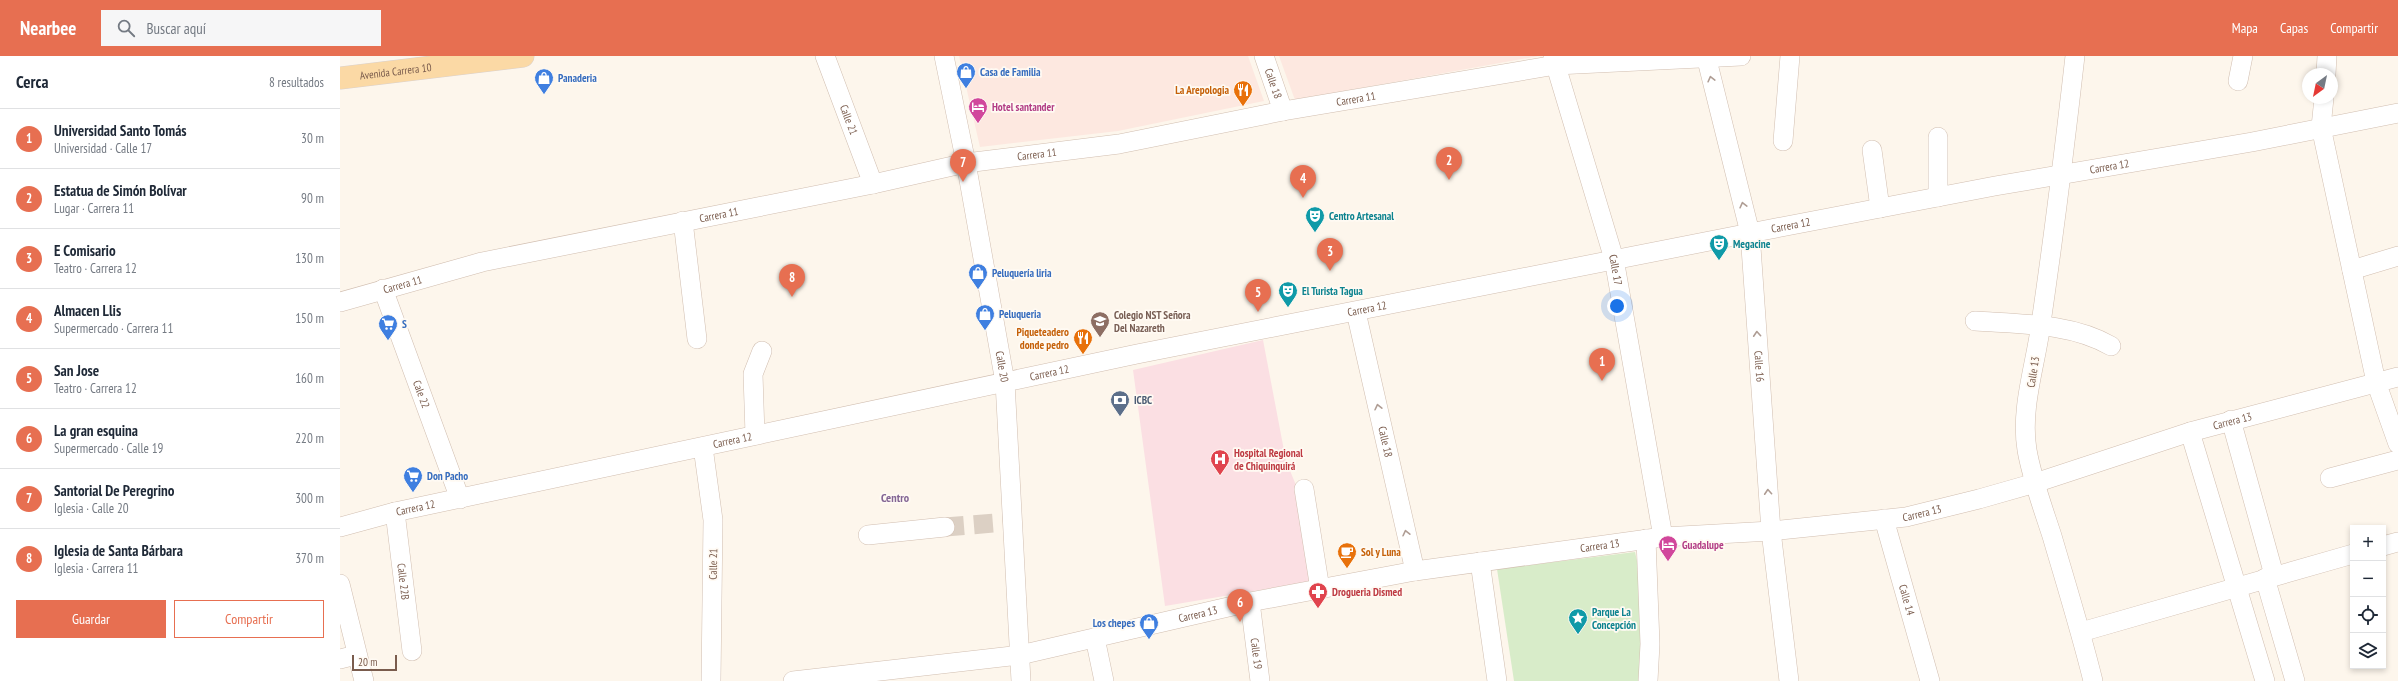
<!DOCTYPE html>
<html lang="es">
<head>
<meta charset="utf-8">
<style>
	:root { --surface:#fff; --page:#f6f6f7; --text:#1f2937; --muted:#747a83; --line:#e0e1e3; --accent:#e76f51 }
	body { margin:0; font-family:"PT Sans Narrow",sans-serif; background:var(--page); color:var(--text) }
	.controls { position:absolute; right:12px; bottom:12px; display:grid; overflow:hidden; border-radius:0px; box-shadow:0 2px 6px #0003 }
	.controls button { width:36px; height:36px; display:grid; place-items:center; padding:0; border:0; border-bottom:1px solid var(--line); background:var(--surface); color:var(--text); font:20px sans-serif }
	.compass { position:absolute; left:1962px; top:12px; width:36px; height:36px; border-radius:50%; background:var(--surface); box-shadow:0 2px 6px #0003; rotate:213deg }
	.scale { position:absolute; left:12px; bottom:10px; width:45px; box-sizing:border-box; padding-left:4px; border:2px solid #7a5c4d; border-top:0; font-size:11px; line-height:14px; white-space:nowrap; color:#7a5c4d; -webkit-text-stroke:3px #fffaf3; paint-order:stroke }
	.you { position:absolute; left:1277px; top:250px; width:14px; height:14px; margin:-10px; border:3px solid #fff; border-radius:50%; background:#1a73e8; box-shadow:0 0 0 6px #1a73e833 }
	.badge { display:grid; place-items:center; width:26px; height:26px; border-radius:50%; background:var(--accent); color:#fff; font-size:13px; font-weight:700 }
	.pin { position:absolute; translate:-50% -33px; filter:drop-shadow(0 1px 2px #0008) }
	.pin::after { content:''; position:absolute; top:21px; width:14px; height:12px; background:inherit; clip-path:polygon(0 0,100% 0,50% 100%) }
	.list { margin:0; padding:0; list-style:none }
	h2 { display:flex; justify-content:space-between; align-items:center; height:52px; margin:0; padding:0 16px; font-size:17px }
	h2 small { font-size:13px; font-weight:400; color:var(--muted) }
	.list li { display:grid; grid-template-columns:26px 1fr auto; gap:12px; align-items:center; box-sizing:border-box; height:60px; padding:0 16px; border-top:1px solid var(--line) }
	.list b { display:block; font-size:15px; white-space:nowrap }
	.list p { margin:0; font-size:13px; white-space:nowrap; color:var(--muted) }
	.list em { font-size:13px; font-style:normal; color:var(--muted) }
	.actions { display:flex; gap:8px; padding:12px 16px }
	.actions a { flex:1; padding:9px 0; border:1px solid var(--accent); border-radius:0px; text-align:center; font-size:14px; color:var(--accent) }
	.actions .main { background:var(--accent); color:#fff }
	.icon { flex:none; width:22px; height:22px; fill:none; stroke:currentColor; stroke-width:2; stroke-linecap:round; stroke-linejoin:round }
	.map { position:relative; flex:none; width:2058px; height:625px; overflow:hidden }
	header { display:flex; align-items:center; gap:24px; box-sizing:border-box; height:56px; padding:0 20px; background:var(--accent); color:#fff }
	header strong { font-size:19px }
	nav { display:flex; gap:22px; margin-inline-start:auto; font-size:14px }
	.search { width:280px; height:36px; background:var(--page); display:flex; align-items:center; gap:10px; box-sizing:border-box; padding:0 14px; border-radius:0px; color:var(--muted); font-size:15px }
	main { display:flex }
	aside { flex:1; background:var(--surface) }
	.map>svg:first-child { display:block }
	.commercial { fill:#fde8e0 }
	.medical { fill:#fbdfe3 }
	.green { fill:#d8ecc9 }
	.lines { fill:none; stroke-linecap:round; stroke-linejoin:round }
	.minor-tunnel { stroke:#dcd0c4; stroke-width:19; stroke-dasharray:19 10; stroke-linecap:butt }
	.minor-casing { stroke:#d1beb0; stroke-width:20 }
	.major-casing { stroke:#dad1cd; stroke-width:23 }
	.minor { stroke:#fff; stroke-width:19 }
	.major { stroke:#fbd9a5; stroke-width:22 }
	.oneway { stroke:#af9d94 }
	.labels { text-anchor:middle; stroke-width:3.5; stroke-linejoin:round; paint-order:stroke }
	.street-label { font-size:11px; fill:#7a5c4d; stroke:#fffaf3 }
	.shop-label { font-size:11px; font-weight:bold; fill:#366cbe; stroke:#fffaf3; text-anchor:start }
	.food-label { font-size:11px; font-weight:bold; fill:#c56008; stroke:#fffaf3; text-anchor:end }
	.hotel-label { font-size:11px; font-weight:bold; fill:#b23c85; stroke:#fffaf3; text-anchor:start }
	.culture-label { font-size:11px; font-weight:bold; fill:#0d838f; stroke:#fffaf3; text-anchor:start }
	.education-label { font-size:11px; font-weight:bold; fill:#785e54; stroke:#fffaf3; text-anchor:start }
	.service-label { font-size:11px; font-weight:bold; fill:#4e5e75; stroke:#fffaf3; text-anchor:start }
	.health-label { font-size:11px; font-weight:bold; fill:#be3a42; stroke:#fffaf3; text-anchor:start }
	.neighbourhood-label { font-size:12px; font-weight:bold; fill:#846695; stroke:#fffaf3 }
</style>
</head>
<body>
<header>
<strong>Nearbee</strong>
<div class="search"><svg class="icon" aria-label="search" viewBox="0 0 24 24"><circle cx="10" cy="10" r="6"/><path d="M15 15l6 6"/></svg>Buscar aquí</div>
<nav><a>Mapa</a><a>Capas</a><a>Compartir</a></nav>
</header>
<main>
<aside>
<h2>Cerca<small>8 resultados</small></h2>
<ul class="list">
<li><span class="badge">1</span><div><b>Universidad Santo Tomás</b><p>Universidad · Calle 17</p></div><em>30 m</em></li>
<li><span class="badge">2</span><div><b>Estatua de Simón Bolívar</b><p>Lugar · Carrera 11</p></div><em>90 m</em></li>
<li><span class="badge">3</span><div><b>E Comisario</b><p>Teatro · Carrera 12</p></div><em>130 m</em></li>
<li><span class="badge">4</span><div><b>Almacen Llis</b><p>Supermercado · Carrera 11</p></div><em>150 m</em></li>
<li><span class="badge">5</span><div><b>San Jose</b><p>Teatro · Carrera 12</p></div><em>160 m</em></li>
<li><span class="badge">6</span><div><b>La gran esquina</b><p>Supermercado · Calle 19</p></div><em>220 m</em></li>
<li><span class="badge">7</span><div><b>Santorial De Peregrino</b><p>Iglesia · Calle 20</p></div><em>300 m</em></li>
<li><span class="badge">8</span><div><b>Iglesia de Santa Bárbara</b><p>Iglesia · Carrera 11</p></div><em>370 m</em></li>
</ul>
<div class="actions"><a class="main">Guardar</a><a>Compartir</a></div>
</aside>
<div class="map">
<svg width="2058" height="625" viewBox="0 0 2058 625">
	<rect width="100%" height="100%" fill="#fdf6ec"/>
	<g class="commercial">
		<path d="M619 0H908L924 45 778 75 640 91Z"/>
		<path d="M939 0H1199L955 44Z"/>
	</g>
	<path class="medical" d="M923 284 946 405 958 434 973 525 825 550 793 314Z"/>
	<path class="green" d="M1295 496 1309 560 1307 625H1174L1157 513Z"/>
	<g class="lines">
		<path class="minor-tunnel" d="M605 471 667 466"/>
		<defs>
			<g id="minor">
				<path id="s1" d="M485 0 533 128"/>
				<path id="s2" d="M604 0 626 107 665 326 681 625"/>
				<path id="s3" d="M924 0 943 55"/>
				<path id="s4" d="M1213 0 1274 203 1323 481"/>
				<path id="s5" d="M1366 0 1410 177 1431 475 1449 625"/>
				<path d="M1735 0C1725 89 1714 178 1701 267 1696 308 1680 352 1687 394 1692 423 1703 452 1712 480 1726 528 1741 576 1753 625"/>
				<path d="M1986 18 1987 0"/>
				<path d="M1898 25 1903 0"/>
				<path d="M1984 42 1981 71 2036 326 2058 388"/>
				<path d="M1443 85 1450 0"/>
				<path d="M1532 94 1540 152"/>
				<path d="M1598 141V81"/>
				<path d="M343 165 357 283"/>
				<path d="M2012 214 2058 200"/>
				<path id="s6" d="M43 233 120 443"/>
				<path id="s7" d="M0 246 142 206 533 128 626 107 779 88 943 55 1216 9 1401 0"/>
				<path id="s8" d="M1016 256 1075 515"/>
				<path d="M1635 265C1680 268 1732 267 1771 290"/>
				<path d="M1891 364 1934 519"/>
				<path d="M1850 376 1925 625"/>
				<path d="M415 379 413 318 422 295"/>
				<path d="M363 391 373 464 371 625"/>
				<path d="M1990 422 2058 404"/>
				<path d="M964 433 980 533"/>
				<path id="s9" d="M55 456 72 595"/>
				<path id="s10" d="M1544 463 1590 625"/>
				<path id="s11" d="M0 471 55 456 797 298 1410 177 1655 130 1912 86 2058 57"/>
				<path d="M528 479 605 471"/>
				<path d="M1306 483 1310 588 1308 625"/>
				<path d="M2043 490 2058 486"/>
				<path d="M1140 506 1157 625"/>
				<path d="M1925 522 1955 625"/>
				<path d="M0 528 24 625"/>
				<path id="s12" d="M910 546 920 625"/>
				<path d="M1741 576 2013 498"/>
				<path d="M755 582 764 625"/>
				<path d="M0 603 16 599"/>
				<path id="s13" d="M453 625 680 599 910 546 1075 515 1323 481 1431 475 1566 461 1639 443 1695 427 1850 376 2058 321"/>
			</g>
			<g id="major">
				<path id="s14" d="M0 22 183 0"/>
			</g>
		</defs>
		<use href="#minor" class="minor-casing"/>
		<use href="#major" class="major-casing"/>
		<use href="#minor" class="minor"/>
		<use href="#major" class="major"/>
	</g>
	<defs><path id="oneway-chevron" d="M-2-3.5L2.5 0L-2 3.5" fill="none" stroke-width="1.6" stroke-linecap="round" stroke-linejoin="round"/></defs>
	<g class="oneway">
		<use href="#oneway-chevron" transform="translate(1371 23) rotate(-104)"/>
		<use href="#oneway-chevron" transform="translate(1403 149) rotate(-104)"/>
		<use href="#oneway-chevron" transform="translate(1417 278) rotate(-94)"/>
		<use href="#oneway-chevron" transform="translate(1038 351) rotate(-103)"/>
		<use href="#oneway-chevron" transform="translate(1428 436) rotate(-94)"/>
		<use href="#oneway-chevron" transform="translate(1066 477) rotate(-103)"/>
	</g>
	<defs>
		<symbol id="shop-pin" viewBox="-11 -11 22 30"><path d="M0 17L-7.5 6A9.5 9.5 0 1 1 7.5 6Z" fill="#3f7fe0" stroke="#fffaf3"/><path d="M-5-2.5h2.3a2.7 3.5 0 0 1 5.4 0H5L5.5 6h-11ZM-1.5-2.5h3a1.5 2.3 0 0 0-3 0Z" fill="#fff"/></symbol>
		<symbol id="restaurant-pin" viewBox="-11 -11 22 30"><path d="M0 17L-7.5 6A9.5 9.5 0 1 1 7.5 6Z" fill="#e8710a" stroke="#fffaf3"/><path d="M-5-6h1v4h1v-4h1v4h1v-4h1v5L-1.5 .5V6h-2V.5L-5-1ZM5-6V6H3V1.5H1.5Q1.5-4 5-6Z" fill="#fff"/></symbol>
		<symbol id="hotel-pin" viewBox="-11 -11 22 30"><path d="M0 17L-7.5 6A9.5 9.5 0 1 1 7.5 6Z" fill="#d1479c" stroke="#fffaf3"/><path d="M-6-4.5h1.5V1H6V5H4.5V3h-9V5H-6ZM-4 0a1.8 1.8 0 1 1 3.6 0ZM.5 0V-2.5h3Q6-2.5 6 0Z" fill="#fff"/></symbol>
		<symbol id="theatre-pin" viewBox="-11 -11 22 30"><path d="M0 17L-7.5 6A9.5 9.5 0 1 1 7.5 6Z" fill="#0f9aa8" stroke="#fffaf3"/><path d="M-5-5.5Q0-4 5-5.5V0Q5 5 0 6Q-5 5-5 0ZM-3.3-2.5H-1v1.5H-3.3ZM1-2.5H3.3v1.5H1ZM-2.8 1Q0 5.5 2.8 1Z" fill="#fff"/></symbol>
		<symbol id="school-pin" viewBox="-11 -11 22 30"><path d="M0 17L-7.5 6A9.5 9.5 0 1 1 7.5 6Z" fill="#8d6e63" stroke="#fffaf3"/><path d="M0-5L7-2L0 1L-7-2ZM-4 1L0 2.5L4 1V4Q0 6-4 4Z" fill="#fff"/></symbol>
		<symbol id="supermarket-pin" viewBox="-11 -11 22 30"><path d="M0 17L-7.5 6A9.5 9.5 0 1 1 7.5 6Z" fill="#3f7fe0" stroke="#fffaf3"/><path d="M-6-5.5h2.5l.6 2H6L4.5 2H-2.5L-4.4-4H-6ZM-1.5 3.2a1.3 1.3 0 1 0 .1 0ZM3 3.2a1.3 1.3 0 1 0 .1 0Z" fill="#fff"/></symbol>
		<symbol id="bank-pin" viewBox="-11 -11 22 30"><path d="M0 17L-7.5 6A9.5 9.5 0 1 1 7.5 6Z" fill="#5c6f8a" stroke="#fffaf3"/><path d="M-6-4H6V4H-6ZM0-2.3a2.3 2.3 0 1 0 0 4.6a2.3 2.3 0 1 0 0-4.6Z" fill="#fff"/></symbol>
		<symbol id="hospital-pin" viewBox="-11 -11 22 30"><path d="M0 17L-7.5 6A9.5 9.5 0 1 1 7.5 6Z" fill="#e0444e" stroke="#fffaf3"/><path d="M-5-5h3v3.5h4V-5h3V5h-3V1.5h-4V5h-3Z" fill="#fff"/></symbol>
		<symbol id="cafe-pin" viewBox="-11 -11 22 30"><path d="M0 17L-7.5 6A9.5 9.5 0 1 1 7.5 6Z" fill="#e8710a" stroke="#fffaf3"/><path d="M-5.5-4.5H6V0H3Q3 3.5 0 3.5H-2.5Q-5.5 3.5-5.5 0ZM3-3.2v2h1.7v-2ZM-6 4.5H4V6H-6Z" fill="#fff"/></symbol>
		<symbol id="pharmacy-pin" viewBox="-11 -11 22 30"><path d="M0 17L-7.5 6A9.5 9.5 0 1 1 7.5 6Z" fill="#e0444e" stroke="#fffaf3"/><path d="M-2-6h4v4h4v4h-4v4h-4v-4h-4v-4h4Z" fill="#fff"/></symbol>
		<symbol id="sight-pin" viewBox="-11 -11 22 30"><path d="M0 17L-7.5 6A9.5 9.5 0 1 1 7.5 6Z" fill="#0f9aa8" stroke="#fffaf3"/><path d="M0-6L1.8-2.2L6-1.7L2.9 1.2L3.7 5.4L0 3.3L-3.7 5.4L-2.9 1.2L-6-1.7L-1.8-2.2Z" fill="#fff"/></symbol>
	</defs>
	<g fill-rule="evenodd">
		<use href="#shop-pin" x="615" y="5" width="22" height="30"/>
		<use href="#shop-pin" x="193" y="11" width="22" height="30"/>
		<use href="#restaurant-pin" x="892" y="23" width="22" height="30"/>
		<use href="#hotel-pin" x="627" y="40" width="22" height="30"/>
		<use href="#theatre-pin" x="964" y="149" width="22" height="30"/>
		<use href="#theatre-pin" x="1368" y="177" width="22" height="30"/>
		<use href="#shop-pin" x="627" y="206" width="22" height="30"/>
		<use href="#theatre-pin" x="937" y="224" width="22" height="30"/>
		<use href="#shop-pin" x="634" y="247" width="22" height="30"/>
		<use href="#school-pin" x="749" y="254" width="22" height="30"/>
		<use href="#supermarket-pin" x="37" y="257" width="22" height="30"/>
		<use href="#restaurant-pin" x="732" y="271" width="22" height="30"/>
		<use href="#bank-pin" x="769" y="333" width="22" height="30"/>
		<use href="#hospital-pin" x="869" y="392" width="22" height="30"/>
		<use href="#supermarket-pin" x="62" y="409" width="22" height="30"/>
		<use href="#hotel-pin" x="1317" y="478" width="22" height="30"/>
		<use href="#cafe-pin" x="996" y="485" width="22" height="30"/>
		<use href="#pharmacy-pin" x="967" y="525" width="22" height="30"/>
		<use href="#sight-pin" x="1227" y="551" width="22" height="30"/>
		<use href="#shop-pin" x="798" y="556" width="22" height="30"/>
	</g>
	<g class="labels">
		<g class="street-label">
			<text dy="4" stroke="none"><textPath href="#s14" startOffset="56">Avenida Carrera 10</textPath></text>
			<text dy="4" stroke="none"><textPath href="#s3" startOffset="29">Calle 18</textPath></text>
			<text dy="4" stroke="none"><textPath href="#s7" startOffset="1037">Carrera 11</textPath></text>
			<text dy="4" stroke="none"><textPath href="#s1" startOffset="68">Calle 21</textPath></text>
			<text dy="4" stroke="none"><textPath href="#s7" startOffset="713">Carrera 11</textPath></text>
			<text dy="4" stroke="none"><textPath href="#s11" startOffset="1806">Carrera 12</textPath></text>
			<text dy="4" stroke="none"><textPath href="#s7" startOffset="389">Carrera 11</textPath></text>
			<text dy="4" stroke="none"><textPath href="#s11" startOffset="1482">Carrera 12</textPath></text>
			<text dy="4" stroke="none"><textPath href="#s4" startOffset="223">Calle 17</textPath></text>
			<text dy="4" stroke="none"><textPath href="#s7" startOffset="65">Carrera 11</textPath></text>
			<text dy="4" stroke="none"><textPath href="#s11" startOffset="1050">Carrera 12</textPath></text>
			<text dy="4" stroke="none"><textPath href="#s2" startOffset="316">Calle 20</textPath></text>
			<text dy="4" stroke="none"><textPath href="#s5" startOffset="316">Calle 16</textPath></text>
			<text transform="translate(1693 316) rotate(-81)" y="4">Calle 13</text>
			<text dy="4" stroke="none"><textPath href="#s11" startOffset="726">Carrera 12</textPath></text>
			<text dy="4" stroke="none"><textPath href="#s6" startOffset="112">Cale 22</textPath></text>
			<text dy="4" stroke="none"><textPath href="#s13" startOffset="1467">Carrera 13</textPath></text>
			<text dy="4" stroke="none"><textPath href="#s11" startOffset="402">Carrera 12</textPath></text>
			<text dy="4" stroke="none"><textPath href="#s8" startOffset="133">Calle 18</textPath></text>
			<text dy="4" stroke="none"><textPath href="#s11" startOffset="78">Carrera 12</textPath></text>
			<text dy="4" stroke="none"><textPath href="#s13" startOffset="1143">Carrera 13</textPath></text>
			<text dy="4" stroke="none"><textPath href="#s13" startOffset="819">Carrera 13</textPath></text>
			<text transform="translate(373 508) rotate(-89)" y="4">Calle 21</text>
			<text dy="4" stroke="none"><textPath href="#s9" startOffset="70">Calle 22B</textPath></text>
			<text dy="4" stroke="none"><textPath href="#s10" startOffset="84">Calle 14</textPath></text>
			<text dy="4" stroke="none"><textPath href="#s13" startOffset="411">Carrera 13</textPath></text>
			<text dy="4" stroke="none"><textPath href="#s12" startOffset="52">Calle 19</textPath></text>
		</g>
		<g class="shop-label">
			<text x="640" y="20">Casa de Familia</text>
			<text x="218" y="26">Panaderia</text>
			<text x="652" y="221">Peluquería liria</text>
			<text x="659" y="262">Peluqueria</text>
			<text x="62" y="272">S</text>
			<text x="87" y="424">Don Pacho</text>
			<text x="795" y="571" text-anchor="end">Los chepes</text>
		</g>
		<g class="food-label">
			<text x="889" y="38">La Arepologia</text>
			<text x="729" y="280">Piqueteadero<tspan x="729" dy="13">donde pedro</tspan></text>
			<text x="1021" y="500" text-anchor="start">Sol y Luna</text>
		</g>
		<g class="hotel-label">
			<text x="652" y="55">Hotel santander</text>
			<text x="1342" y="493">Guadalupe</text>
		</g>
		<g class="culture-label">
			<text x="989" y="164">Centro Artesanal</text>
			<text x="1393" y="192">Megacine</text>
			<text x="962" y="239">El Turista Tagua</text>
			<text x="1252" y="560">Parque La<tspan x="1252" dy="13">Concepción</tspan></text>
		</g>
		<g class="education-label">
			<text x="774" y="263">Colegio NST Señora<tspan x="774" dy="13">Del Nazareth</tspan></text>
		</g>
		<g class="service-label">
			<text x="794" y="348">ICBC</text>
		</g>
		<g class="health-label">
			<text x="894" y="401">Hospital Regional<tspan x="894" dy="13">de Chiquinquirá</tspan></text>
			<text x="992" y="540">Drogueria Dismed</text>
		</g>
		<g class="neighbourhood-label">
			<text x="555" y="446">Centro</text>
		</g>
	</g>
</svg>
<div class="controls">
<button>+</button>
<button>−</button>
<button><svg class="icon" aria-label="locate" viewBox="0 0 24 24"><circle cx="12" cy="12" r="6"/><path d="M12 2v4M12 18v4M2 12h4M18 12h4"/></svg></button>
<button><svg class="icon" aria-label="layers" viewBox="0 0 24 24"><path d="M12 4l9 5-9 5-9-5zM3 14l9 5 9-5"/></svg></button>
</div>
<svg class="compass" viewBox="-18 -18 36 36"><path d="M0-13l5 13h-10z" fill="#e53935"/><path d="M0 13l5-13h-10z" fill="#747a83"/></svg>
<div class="scale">20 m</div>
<div class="you"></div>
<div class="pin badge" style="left:1262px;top:325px">1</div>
<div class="pin badge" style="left:1109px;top:124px">2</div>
<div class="pin badge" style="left:990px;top:215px">3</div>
<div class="pin badge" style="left:963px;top:142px">4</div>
<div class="pin badge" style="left:918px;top:256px">5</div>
<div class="pin badge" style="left:900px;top:566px">6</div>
<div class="pin badge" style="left:623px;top:126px">7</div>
<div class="pin badge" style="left:452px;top:241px">8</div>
</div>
</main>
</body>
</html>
